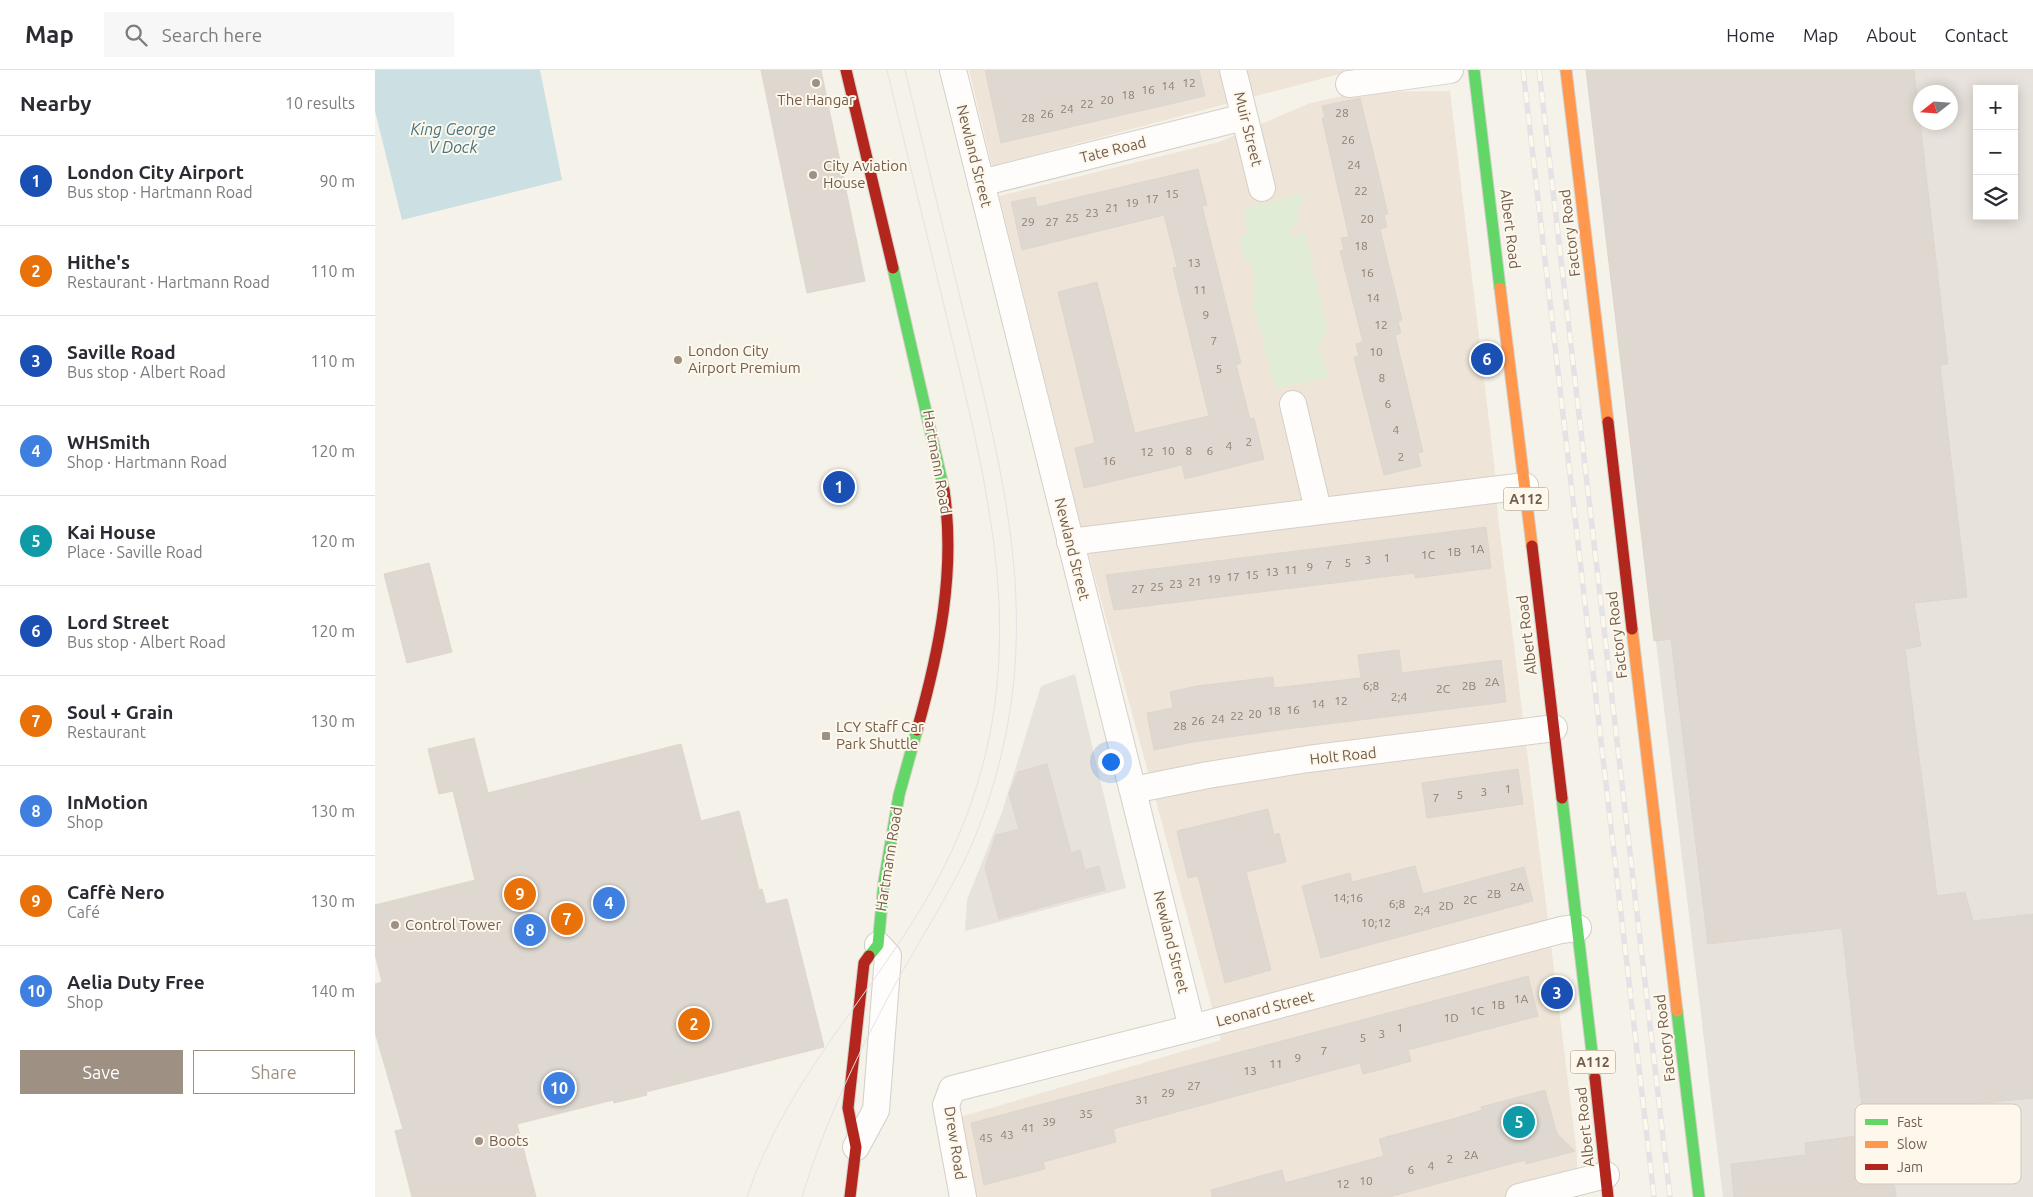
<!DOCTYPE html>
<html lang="en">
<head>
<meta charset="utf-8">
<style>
	:root { --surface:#fff; --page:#f7f7f7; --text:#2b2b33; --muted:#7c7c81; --line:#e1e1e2; --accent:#9f9084 }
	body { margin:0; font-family:Ubuntu,sans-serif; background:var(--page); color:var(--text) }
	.controls { position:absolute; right:15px; top:15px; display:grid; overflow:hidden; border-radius:0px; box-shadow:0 2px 12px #0003 }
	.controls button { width:45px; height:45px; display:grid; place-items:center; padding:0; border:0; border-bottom:1px solid var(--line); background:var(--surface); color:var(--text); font:25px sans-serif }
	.compass { position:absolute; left:1538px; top:15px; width:45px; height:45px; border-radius:50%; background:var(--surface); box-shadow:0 2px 12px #0003; rotate:253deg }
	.you { position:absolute; left:735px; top:691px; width:18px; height:18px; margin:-12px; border:4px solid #fff; border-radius:50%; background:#1a73e8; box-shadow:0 0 0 8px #1a73e833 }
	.badge { display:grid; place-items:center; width:32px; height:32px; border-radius:50%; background:var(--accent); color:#fff; font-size:16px; font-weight:700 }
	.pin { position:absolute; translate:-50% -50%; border:2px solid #fff; box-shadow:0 1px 5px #0006 }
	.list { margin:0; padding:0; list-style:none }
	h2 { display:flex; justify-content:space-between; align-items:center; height:65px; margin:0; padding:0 20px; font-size:21px }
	h2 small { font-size:16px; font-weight:400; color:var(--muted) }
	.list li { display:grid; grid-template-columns:32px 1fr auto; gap:15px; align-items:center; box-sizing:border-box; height:90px; padding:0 20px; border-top:1px solid var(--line) }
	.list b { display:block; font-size:19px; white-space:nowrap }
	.list p { margin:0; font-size:16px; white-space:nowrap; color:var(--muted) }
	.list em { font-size:16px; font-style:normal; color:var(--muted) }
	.actions { display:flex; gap:10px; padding:15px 20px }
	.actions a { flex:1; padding:11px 0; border:1px solid var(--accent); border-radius:0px; text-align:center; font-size:18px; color:var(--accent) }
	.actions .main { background:var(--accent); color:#fff }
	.icon { flex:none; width:28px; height:28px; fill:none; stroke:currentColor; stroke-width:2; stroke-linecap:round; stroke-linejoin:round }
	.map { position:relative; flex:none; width:1658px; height:1127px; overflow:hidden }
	header { display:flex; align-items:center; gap:30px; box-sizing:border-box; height:70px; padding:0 25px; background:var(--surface); border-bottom:1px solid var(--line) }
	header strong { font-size:24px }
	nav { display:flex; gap:28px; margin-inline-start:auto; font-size:18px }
	.search { width:350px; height:45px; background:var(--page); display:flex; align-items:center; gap:12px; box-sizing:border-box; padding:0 18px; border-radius:0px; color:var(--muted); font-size:19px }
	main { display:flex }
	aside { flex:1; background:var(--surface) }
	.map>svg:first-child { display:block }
	.residential { fill:#eee5d8 }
	.industrial { fill:#e7e2db; fill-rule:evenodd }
	.green { fill:#e1ecd6 }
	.water { fill:#cce0e4 }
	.building { fill:#ded8d0; stroke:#ded6cd }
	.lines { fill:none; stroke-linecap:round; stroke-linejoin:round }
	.street-casing { stroke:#d4cfc8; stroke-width:28 }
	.fast-casing { stroke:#d5cfc8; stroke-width:13 }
	.slow-casing { stroke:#d5cfc8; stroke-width:13 }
	.jam-casing { stroke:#d5cfc8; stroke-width:13 }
	.street { stroke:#fefdfc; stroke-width:26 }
	.fast { stroke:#63d668; stroke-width:11 }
	.slow { stroke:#ff974d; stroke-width:11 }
	.jam { stroke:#b3261e; stroke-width:11 }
	.tram { stroke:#e4e2e4; stroke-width:1 }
	.rail-casing { stroke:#e4e2e4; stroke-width:5.5 }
	.rail { stroke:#fdf8eb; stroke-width:4; stroke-dasharray:11; stroke-linecap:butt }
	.poi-dot { fill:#9f9084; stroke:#fdf8eb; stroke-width:2 }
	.labels { text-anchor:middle; stroke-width:4; stroke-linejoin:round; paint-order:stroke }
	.number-label { font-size:12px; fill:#8f7e70 }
	.shield { fill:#fdf8eb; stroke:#9b8b7c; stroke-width:1 }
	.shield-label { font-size:14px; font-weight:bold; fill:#715c4d }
	.poi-label { font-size:15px; fill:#715c4d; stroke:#fdf8eb; text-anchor:start }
	.street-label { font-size:15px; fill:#715c4d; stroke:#fdf8eb }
	.water-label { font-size:16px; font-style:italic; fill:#487483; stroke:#fdf8eb }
	.key { fill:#fdf8eb; stroke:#d3c9bc; stroke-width:1 }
	.key-label { font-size:14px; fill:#715c4d }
</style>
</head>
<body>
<header>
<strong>Map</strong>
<div class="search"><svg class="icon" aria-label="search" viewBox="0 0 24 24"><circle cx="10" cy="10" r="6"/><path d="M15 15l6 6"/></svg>Search here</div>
<nav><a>Home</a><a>Map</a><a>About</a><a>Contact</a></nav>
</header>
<main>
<aside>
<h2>Nearby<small>10 results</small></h2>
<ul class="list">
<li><span class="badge" style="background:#1a4fb4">1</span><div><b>London City Airport</b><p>Bus stop · Hartmann Road</p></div><em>90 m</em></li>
<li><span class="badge" style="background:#e8710a">2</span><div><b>Hithe's</b><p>Restaurant · Hartmann Road</p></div><em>110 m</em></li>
<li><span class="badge" style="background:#1a4fb4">3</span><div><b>Saville Road</b><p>Bus stop · Albert Road</p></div><em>110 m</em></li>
<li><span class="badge" style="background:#3f7fe0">4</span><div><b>WHSmith</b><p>Shop · Hartmann Road</p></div><em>120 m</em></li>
<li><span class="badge" style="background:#0f9aa8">5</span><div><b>Kai House</b><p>Place · Saville Road</p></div><em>120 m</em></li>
<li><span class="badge" style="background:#1a4fb4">6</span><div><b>Lord Street</b><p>Bus stop · Albert Road</p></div><em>120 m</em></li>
<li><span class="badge" style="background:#e8710a">7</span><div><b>Soul + Grain</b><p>Restaurant</p></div><em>130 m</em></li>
<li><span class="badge" style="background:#3f7fe0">8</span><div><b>InMotion</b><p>Shop</p></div><em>130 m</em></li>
<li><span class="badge" style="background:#e8710a">9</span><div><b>Caffè Nero</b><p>Café</p></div><em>130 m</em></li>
<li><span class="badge" style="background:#3f7fe0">10</span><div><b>Aelia Duty Free</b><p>Shop</p></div><em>140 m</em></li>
</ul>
<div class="actions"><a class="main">Save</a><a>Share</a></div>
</aside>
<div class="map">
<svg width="1658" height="1127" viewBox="0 0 1658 1127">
	<rect width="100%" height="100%" fill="#f5f2ea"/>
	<g class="residential">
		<path d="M594 0H971L972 2 617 96Z"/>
		<path d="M1075 21 1119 393 1123 447 1202 1084V1127H601L585 1047 846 970 703 445 624 126 844 72 935 33 986 22Z"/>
	</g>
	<g class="industrial">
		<path d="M1212 0H1658V1127H1348ZM1602 19H1639V146H1602ZM1546 22H1576V52H1546Z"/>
		<path d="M700 604 751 818 590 861 592 830 627 742 666 616Z"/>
	</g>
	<path class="green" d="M928 123 922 154 912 162 915 166 930 162 952 262 943 275 953 307 901 319 877 232 880 224 876 192 869 190 865 171 872 162 868 139Z"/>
	<path class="water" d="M0 0H165L187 110 27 150 0 41Z"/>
	<g class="building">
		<path d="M386 0H446L490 211 432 223Z"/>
		<path d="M610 0H824L830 26 626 73Z"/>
		<path d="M1211 0H1539L1573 294 1565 295 1592 527 1539 533 1546 576 1530 579 1562 826 1590 822 1598 851 1658 844V1028L1511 1043 1521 1127H1359L1356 1094 1431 1085 1430 1073 1490 1065 1467 858 1333 874 1296 569 1279 571Z"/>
		<path d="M985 28 1013 144 1009 145 1012 157 1005 159 1027 250 1023 251 1026 263 1020 265 1048 382 1043 383 1046 396 1009 405 979 287 984 286 981 274 988 272 965 181 969 180 966 168 974 167 947 48 950 47 947 36Z"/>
		<path d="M823 99 832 135 827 136 866 293 861 295 875 349 879 348 889 389 810 409 807 395 709 418 700 378 720 373 683 222 722 212 760 363 834 346 798 198 802 197 789 145 647 180 636 132 660 127 662 137Z"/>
		<path d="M1111 457 1116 498 1093 501 1040 508V503L739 540 731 505Z"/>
		<path d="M54 493 77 582 32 593 9 504Z"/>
		<path d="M1024 580 1027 603 1126 590 1131 632 912 659 818 672 779 680 772 643 798 638 795 622 822 616 898 607 899 618 986 608 983 585Z"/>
		<path d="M99 668 113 723 306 674 326 751 364 741 384 820 387 819 391 834 412 829 449 977 271 1022 272 1025 239 1033 238 1030 142 1054 161 1127H37L20 1061 28 1059 0 962V914L7 912 0 884V835L100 810 78 721 64 724 53 679Z"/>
		<path d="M672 694 696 783 705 780 710 800 724 796 730 820 624 849 610 798 621 765 644 759 634 724 643 702Z"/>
		<path d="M1143 699 1148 734 1052 748 1047 713Z"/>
		<path d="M893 739 899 765 904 763 911 792 871 802 896 900 850 913 823 806 813 808 802 761Z"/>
		<path d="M1040 796 1048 824 1149 797 1158 831 946 888 927 816 975 803 977 812Z"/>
		<path d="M1153 906 1163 946 1033 980 1036 991 1012 998 988 1004 985 993 738 1059 741 1072 668 1092 670 1099 609 1115 596 1053Z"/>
		<path d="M1170 1020 1182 1064 1200 1081 1151 1094 1150 1090 1014 1127H837L836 1120 907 1100 910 1113 1009 1086 1004 1069 1081 1048 1107 1040 1106 1037Z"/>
	</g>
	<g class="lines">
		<defs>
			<g id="street">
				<path d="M578 0 817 958"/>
				<path d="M858 0 887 118"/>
				<path d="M974 14 1075 0"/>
				<path d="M606 113 869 47"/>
				<path d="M918 334 943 440"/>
				<path d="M695 472 1150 416"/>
				<path d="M758 720 833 705 933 689 1179 658"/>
				<path d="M481 1077 501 1040 513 886 503 875"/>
				<path d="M588 1127 571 1035 577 1019 817 958 1186 860 1203 858"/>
				<path d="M1144 1127 1231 1105"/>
			</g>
			<g id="fast">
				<path d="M1099 0 1125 218"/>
				<path d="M518 198 569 420"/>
				<path d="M1187 728 1220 1008"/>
				<path d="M494 886 503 875 509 812 524 725 542 660"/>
				<path d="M1302 941 1324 1127"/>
			</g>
			<g id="slow">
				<path d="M1191 0 1233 352"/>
				<path d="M1125 218 1157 476"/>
				<path d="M1257 559 1302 941"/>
			</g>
			<g id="jam">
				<path d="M471 0 518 198"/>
				<path d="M1233 352 1257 559"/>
				<path d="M1157 476 1187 728"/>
				<path d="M542 660C564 582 581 502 569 420"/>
				<path d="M1220 1008 1233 1127"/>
				<path d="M475 1127 481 1077 473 1038 489 893 494 886"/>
			</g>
		</defs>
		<use href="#street" class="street-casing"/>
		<use href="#fast" class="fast-casing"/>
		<use href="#slow" class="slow-casing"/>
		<use href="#jam" class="jam-casing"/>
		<use href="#street" class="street"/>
		<use href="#fast" class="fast"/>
		<use href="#slow" class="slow"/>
		<use href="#jam" class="jam"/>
		<g class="tram">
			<path d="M372 1127C412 1004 509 914 567 801 661 616 622 454 576 265 555 176 533 88 512 0"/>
			<path d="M427 1127C451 1049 486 976 526 904 553 856 584 809 604 757 671 581 636 435 593 260 572 174 551 87 530 0"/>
		</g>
		<defs>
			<g id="rail">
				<path d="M1148 0 1279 1127"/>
				<path d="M1164 0 1295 1127"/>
			</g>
		</defs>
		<use href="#rail" class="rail-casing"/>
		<use href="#rail" class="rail"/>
	</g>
	<g class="poi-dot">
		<circle cx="441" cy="13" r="5"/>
		<circle cx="438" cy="105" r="5"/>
		<circle cx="303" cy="290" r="5"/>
		<rect x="446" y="661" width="10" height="10" rx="2.5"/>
		<circle cx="20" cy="855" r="5"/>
		<circle cx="104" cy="1071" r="5"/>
	</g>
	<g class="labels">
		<g class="number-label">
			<text x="814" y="17">12</text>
			<text x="793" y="20">14</text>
			<text x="773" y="24">16</text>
			<text x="753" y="29">18</text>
			<text x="732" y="34">20</text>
			<text x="712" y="38">22</text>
			<text x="692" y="43">24</text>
			<text x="967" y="47">28</text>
			<text x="672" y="48">26</text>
			<text x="653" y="52">28</text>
			<text x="973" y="74">26</text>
			<text x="979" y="99">24</text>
			<text x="986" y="125">22</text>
			<text x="797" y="128">15</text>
			<text x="777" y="133">17</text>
			<text x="757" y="137">19</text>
			<text x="737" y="142">21</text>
			<text x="717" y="147">23</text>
			<text x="697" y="152">25</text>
			<text x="992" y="153">20</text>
			<text x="653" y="156">29</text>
			<text x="677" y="156">27</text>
			<text x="986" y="180">18</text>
			<text x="819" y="197">13</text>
			<text x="992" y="207">16</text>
			<text x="825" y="224">11</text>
			<text x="998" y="232">14</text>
			<text x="831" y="249">9</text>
			<text x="1006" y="259">12</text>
			<text x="839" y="275">7</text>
			<text x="1001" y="286">10</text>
			<text x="844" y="303">5</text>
			<text x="1007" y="312">8</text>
			<text x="1013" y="338">6</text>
			<text x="1021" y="364">4</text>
			<text x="874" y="376">2</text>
			<text x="854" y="380">4</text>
			<text x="793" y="385">10</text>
			<text x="814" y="385">8</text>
			<text x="835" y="385">6</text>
			<text x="772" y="386">12</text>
			<text x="1026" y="391">2</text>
			<text x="734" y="395">16</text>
			<text x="1102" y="483">1A</text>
			<text x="1079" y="486">1B</text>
			<text x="1053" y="489">1C</text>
			<text x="1012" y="492">1</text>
			<text x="993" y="494">3</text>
			<text x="973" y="497">5</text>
			<text x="954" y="499">7</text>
			<text x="935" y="501">9</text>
			<text x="916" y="504">11</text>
			<text x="897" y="506">13</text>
			<text x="877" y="509">15</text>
			<text x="858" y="511">17</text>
			<text x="839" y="513">19</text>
			<text x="820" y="516">21</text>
			<text x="801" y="518">23</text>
			<text x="782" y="521">25</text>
			<text x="763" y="523">27</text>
			<text x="1117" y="616">2A</text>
			<text x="996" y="620">6;8</text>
			<text x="1094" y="620">2B</text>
			<text x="1068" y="623">2C</text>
			<text x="1024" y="631">2;4</text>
			<text x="966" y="635">12</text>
			<text x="943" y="638">14</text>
			<text x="918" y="644">16</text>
			<text x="899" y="645">18</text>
			<text x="880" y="648">20</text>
			<text x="862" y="650">22</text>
			<text x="843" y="653">24</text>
			<text x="823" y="655">26</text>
			<text x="805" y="660">28</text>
			<text x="1133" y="723">1</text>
			<text x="1109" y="726">3</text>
			<text x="1085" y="729">5</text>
			<text x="1061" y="732">7</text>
			<text x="1142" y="821">2A</text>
			<text x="1119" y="828">2B</text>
			<text x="973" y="832">14;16</text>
			<text x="1095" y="834">2C</text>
			<text x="1022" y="838">6;8</text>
			<text x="1071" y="840">2D</text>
			<text x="1047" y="844">2;4</text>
			<text x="1001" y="857">10;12</text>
			<text x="1146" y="933">1A</text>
			<text x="1123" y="939">1B</text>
			<text x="1102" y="945">1C</text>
			<text x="1076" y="952">1D</text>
			<text x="1025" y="962">1</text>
			<text x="1007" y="968">3</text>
			<text x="988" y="972">5</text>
			<text x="949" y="985">7</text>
			<text x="923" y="992">9</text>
			<text x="901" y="998">11</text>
			<text x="875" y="1005">13</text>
			<text x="819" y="1020">27</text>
			<text x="793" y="1027">29</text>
			<text x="767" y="1034">31</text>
			<text x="711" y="1048">35</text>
			<text x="674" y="1056">39</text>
			<text x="653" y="1062">41</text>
			<text x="632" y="1069">43</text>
			<text x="611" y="1072">45</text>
			<text x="1096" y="1089">2A</text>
			<text x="1075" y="1093">2</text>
			<text x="1056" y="1100">4</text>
			<text x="1036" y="1104">6</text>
			<text x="991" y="1115">10</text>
			<text x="968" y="1118">12</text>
		</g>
		<g class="shield">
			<rect x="1128.5" y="417.5" width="45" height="23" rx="4"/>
			<rect x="1195.5" y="980.5" width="45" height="23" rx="4"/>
		</g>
		<g class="shield-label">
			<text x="1151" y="434">A112</text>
			<text x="1218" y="997">A112</text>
		</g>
		<g class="poi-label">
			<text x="441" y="35" text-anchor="middle">The Hangar</text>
			<text x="448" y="101">City Aviation<tspan x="448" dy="17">House</tspan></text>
			<text x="313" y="286">London City<tspan x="313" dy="17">Airport Premium</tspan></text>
			<text x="461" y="662">LCY Staff Car<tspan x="461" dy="17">Park Shuttle</tspan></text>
			<text x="30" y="860">Control Tower</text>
			<text x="114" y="1076">Boots</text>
		</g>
		<g class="street-label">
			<text transform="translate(873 59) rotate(76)" y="5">Muir Street</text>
			<text transform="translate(738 80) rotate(-14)" y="5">Tate Road</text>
			<text transform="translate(599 86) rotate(76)" y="5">Newland Street</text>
			<text transform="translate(1135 159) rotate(83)" y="5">Albert Road</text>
			<text transform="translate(1195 163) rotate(-97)" y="5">Factory Road</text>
			<text transform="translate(562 392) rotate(80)" y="5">Hartmann Road</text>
			<text transform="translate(697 479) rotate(76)" y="5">Newland Street</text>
			<text transform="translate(1152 565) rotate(-97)" y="5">Albert Road</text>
			<text transform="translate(1242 565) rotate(-97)" y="5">Factory Road</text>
			<text transform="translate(968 686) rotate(-6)" y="5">Holt Road</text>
			<text transform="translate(514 789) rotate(-81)" y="5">Hartmann Road</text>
			<text transform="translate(796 872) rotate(76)" y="5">Newland Street</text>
			<text transform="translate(890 939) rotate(-15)" y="5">Leonard Street</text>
			<text transform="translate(1290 968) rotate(-97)" y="5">Factory Road</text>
			<text transform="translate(1210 1057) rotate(-96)" y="5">Albert Road</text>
			<text transform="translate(580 1073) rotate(81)" y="5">Drew Road</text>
		</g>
		<g class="water-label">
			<text x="78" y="65">King George<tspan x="78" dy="18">V Dock</tspan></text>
		</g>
	</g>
	<rect x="1480" y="1034" width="166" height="80" rx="8" class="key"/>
	<rect x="1490" y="1049" width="23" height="6" fill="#63d668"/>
	<rect x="1490" y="1071" width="23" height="7" fill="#ff974d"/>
	<rect x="1490" y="1094" width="23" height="6" fill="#b3261e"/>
	<g class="key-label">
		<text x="1522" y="1057">Fast</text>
		<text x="1522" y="1079">Slow</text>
		<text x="1522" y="1102">Jam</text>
	</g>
</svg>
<div class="controls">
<button>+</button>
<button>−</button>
<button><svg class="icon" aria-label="layers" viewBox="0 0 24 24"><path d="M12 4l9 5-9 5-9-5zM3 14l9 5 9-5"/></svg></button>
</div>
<svg class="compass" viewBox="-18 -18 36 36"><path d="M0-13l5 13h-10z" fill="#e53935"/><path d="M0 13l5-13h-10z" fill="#7c7c81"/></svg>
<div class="you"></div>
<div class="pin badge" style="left:464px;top:417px;background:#1a4fb4">1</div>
<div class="pin badge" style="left:319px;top:954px;background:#e8710a">2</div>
<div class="pin badge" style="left:1182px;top:923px;background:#1a4fb4">3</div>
<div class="pin badge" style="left:234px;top:833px;background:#3f7fe0">4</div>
<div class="pin badge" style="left:1144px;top:1052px;background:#0f9aa8">5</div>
<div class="pin badge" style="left:1112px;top:289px;background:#1a4fb4">6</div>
<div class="pin badge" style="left:192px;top:849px;background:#e8710a">7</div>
<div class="pin badge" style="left:155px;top:860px;background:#3f7fe0">8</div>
<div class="pin badge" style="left:145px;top:824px;background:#e8710a">9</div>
<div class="pin badge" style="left:184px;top:1018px;background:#3f7fe0">10</div>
</div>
</main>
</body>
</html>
